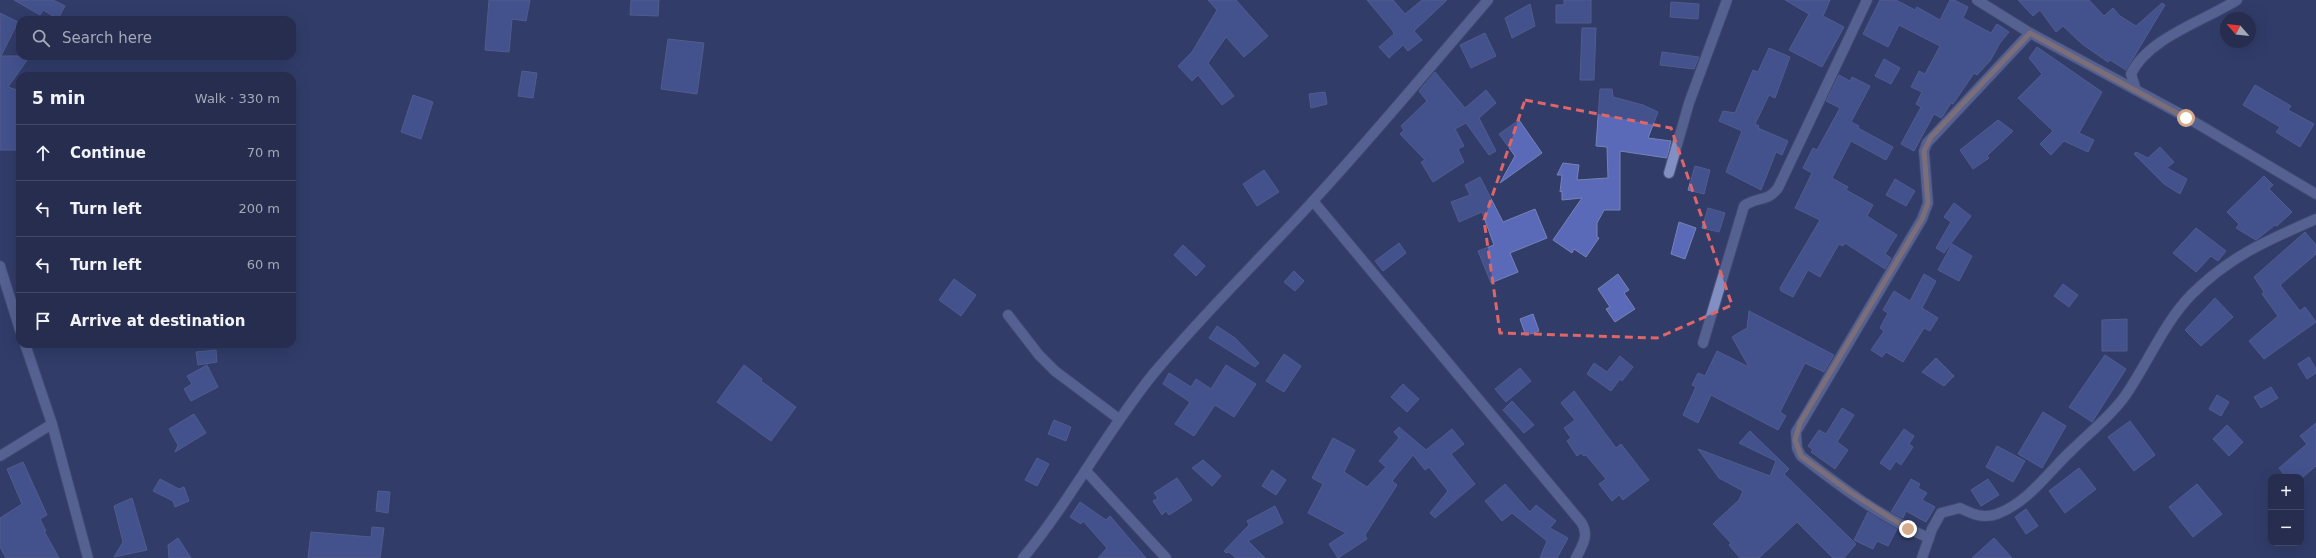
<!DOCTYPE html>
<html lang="en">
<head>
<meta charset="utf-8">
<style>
	:root { --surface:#262d4f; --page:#323959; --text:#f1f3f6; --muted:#a4a8b7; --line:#424966 }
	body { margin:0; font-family:"DejaVu Sans",sans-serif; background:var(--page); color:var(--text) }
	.controls { position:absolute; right:12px; bottom:12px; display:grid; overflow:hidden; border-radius:8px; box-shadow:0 4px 16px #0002 }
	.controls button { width:36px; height:36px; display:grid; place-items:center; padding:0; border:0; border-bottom:1px solid var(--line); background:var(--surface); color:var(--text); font:20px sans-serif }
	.compass { position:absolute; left:2220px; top:12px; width:36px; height:36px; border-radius:50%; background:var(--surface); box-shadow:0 4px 16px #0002; rotate:298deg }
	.stop { position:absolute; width:12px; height:12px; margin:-9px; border:3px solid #d6ab8b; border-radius:50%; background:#fff }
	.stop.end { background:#d6ab8b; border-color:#fff; box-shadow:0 1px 4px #0008 }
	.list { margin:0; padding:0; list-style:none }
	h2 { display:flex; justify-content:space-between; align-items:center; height:52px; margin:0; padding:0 16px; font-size:17px }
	h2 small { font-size:13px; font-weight:400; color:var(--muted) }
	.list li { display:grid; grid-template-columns:26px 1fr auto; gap:12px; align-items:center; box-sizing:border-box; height:56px; padding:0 16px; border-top:1px solid var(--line) }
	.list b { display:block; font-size:15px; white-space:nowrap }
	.list em { font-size:13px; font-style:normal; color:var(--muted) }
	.icon { flex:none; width:22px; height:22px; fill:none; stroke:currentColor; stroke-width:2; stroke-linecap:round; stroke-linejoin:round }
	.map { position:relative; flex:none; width:2316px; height:558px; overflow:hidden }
	.search { position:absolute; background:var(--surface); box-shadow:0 4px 16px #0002; left:16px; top:16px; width:280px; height:44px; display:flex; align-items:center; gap:10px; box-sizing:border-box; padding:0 14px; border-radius:12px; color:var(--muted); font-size:15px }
	.panel { position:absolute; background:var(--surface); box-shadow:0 4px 16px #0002; left:16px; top:72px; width:280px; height:276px; border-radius:12px }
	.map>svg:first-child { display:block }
	.building { fill:#5a6ab8; stroke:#7683b6 }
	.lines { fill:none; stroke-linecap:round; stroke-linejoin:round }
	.street-casing { stroke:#4e5477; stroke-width:12 }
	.secondary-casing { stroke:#4e5477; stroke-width:12 }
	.street { stroke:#828fc2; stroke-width:10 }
	.secondary { stroke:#828fc2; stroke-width:10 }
	.route { stroke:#d6ab8b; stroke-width:5 }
	.marked { fill:none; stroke:#de6568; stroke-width:3; stroke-dasharray:8 5; stroke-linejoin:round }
</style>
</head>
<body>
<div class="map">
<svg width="2316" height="558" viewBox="0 0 2316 558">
	<rect width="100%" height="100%" fill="#323c69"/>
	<g class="building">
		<path d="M14 0H53L65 6 58 19 43 10 40 15Z"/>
		<path d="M489 0H530L526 21 512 19 509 52 485 50Z"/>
		<path d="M631 0H659L658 16 630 15Z"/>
		<path d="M1208 0H1236L1268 36 1244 57 1226 37 1208 63 1234 96 1222 105 1198 75 1192 81 1178 66 1192 52 1217 10Z"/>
		<path d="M1367 0H1393L1405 14 1422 0H1447L1414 31 1422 40 1408 51 1403 45 1389 58 1379 47 1394 34 1393 31Z"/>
		<path d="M1564 0H1591V23H1556V5H1564Z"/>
		<path d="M1785 0H1830L1823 16 1844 27 1822 67 1789 50 1809 14Z"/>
		<path d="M1880 0H1896L1915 10 1917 7 1940 20 1950 0H1954L1968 7 1963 18 1991 33 1997 24 2009 32 2000 43 1990 61 1977 75 1974 73 1953 104 1951 103 1943 116 1941 118 1934 114 1914 151 1901 144 1921 107 1916 104 1922 92 1911 87 1919 71 1925 74 1940 46 1899 25 1888 47 1863 34Z"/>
		<path d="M2018 0H2089L2104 16 2113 8 2120 16 2136 26 2162 3 2165 5 2126 70 2110 60 2108 62 2082 44 2063 26 2056 32 2040 10 2033 16Z"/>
		<path d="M1671 2 1699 4 1698 19 1670 17Z"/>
		<path d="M1530 4 1535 26 1512 38 1505 18Z"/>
		<path d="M0 13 18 22 1 56H30L8 87 20 91 18 150H0Z"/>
		<path d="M1582 28H1596L1594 80H1580Z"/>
		<path d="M1485 33 1496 56 1471 68 1460 45Z"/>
		<path d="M668 39 704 43 697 94 661 89Z"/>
		<path d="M2037 47 2102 92 2079 133 2094 140 2088 152 2064 141 2051 155 2040 144 2053 131 2018 98 2042 74 2029 58Z"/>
		<path d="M1769 48 1790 57 1775 98 1769 95 1755 124 1759 126 1758 128 1788 141 1782 155 1776 152 1761 190 1726 172 1742 131 1719 121 1723 111 1735 113 1753 70 1758 72Z"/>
		<path d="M1662 52 1699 57 1698 59 1694 69 1660 65Z"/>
		<path d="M1884 59 1900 68 1891 84 1875 76Z"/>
		<path d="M522 71 537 73 533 98 518 96Z"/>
		<path d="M1435 72 1465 108 1486 90 1496 103 1479 118 1496 151 1489 155 1466 123 1455 129 1464 146 1458 149 1464 162 1433 182 1421 162 1425 160 1400 134 1404 130 1401 126 1427 101 1419 91Z"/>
		<path d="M1839 75 1850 81 1852 77 1870 86 1851 122 1859 126 1858 128 1893 147 1886 160 1851 141 1832 178 1848 187 1846 190 1873 205 1867 216 1897 235 1885 254 1891 258 1885 269 1845 243 1843 246 1839 244 1820 277 1808 270 1793 297 1781 291 1780 288 1820 220 1795 208 1812 173 1803 168 1813 148 1817 150 1840 108 1826 101Z"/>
		<path d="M2255 85 2291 106 2288 110 2314 124 2300 147 2276 132 2280 127 2243 105Z"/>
		<path d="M1600 89H1612L1613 97 1643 105 1658 112 1648 138 1671 141 1667 158 1620 151V210H1604L1597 223V237L1599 238 1586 257 1574 249 1572 253 1553 240 1582 198 1562 200V191L1560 192 1562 175H1557L1563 163 1579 165 1577 180 1608 178 1607 147 1596 146Z"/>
		<path d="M1325 92 1327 104 1311 108 1309 94Z"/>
		<path d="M413 95 433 102 421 139 401 132Z"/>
		<path d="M1519 120 1542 153 1500 183 1515 156 1499 134Z"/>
		<path d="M1998 120 2013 131 1987 156 1989 158 1973 169 1960 150Z"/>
		<path d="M2160 147 2174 162 2167 168 2187 179 2180 194 2164 184 2134 154 2136 152 2148 158Z"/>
		<path d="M1695 166 1710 170 1704 194 1688 190Z"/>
		<path d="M1264 170 1279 192 1257 206 1243 184Z"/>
		<path d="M2264 176 2273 185 2269 189 2292 212 2277 226 2275 225 2256 240 2236 228 2239 224 2227 212Z"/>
		<path d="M1480 177 1503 222 1535 209 1547 238 1510 253 1518 272 1491 283 1478 251 1494 245 1482 212 1459 222 1451 202 1470 195 1465 185Z"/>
		<path d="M1895 179 1915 191 1906 206 1886 195Z"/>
		<path d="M1954 203 1971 216 1944 253 1936 248 1951 222 1944 217Z"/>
		<path d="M1708 208 1725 213 1719 232 1702 228Z"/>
		<path d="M1679 222 1696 228 1685 259 1671 254Z"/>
		<path d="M2196 228 2226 251 2218 261 2211 256 2196 272 2173 253Z"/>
		<path d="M2305 232 2316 245V254L2280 285 2300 311 2305 307 2316 322 2264 359 2249 341 2278 316 2262 294 2264 292 2254 277Z"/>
		<path d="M1399 243 1406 253 1383 271 1375 261Z"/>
		<path d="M1952 244 1972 256 1959 281 1938 270Z"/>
		<path d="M1183 245 1205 266 1196 276 1174 255Z"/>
		<path d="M1294 271 1304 281 1295 291 1284 282Z"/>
		<path d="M1618 274 1629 290 1624 293 1635 309 1615 322 1606 309 1610 307 1598 289Z"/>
		<path d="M1924 274 1936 281 1922 308 1938 318 1930 331 1924 328 1903 362 1886 352 1882 357 1871 350 1884 331 1880 328 1888 313 1883 310 1894 291 1910 301Z"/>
		<path d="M954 279 976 295 961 316 939 300Z"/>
		<path d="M2063 284 2078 295 2069 307 2054 296Z"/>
		<path d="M2215 298 2233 317 2201 346 2185 330Z"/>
		<path d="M1749 311 1834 355 1824 372 1805 363 1780 412 1786 416 1778 430 1711 395 1698 423 1683 415 1696 387 1692 385 1698 373 1705 376 1717 351 1749 367 1732 337 1747 328Z"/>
		<path d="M1533 314 1539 331 1526 336 1520 319Z"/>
		<path d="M2127 319V351H2102V320Z"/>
		<path d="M1217 326 1235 338 1259 363 1255 367 1209 338Z"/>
		<path d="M216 350 217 362 198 365 196 352Z"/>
		<path d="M1284 354 1301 366 1284 392 1266 381Z"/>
		<path d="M2105 355 2126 369 2092 422 2069 407Z"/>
		<path d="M1620 356 1633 367 1622 381 1620 379 1611 391 1587 374 1594 363 1607 372Z"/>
		<path d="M2309 357 2316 369V373L2307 379 2298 364Z"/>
		<path d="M1936 358 1954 376 1944 386 1922 372Z"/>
		<path d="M207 365 218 387 191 401 184 389 192 384 187 376Z"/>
		<path d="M744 365 762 379 761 381 796 407 771 441 717 402Z"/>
		<path d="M1226 365 1256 384 1234 417 1215 405 1194 436 1175 424 1190 402 1163 384 1169 373 1191 387 1196 379 1211 389Z"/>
		<path d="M1520 368 1531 381 1506 402 1495 389Z"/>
		<path d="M1403 384 1419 399 1407 412 1391 397Z"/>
		<path d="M2271 387 2278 398 2261 408 2254 397Z"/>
		<path d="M1574 391 1616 448 1621 444 1649 480 1623 500 1619 495 1612 501 1599 484 1606 479 1586 455 1584 456 1581 453 1577 456 1567 441 1571 438 1564 428 1575 420 1561 403Z"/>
		<path d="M2217 395 2229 402 2221 416 2209 409Z"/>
		<path d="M1512 401 1534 425 1524 433 1503 410Z"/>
		<path d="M1842 408 1854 415 1837 442 1848 450 1835 469 1811 452 1813 450 1808 446 1819 430 1826 434Z"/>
		<path d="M2043 412 2066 426 2042 468 2018 454Z"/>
		<path d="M194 414 206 433 175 452 178 445 169 429Z"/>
		<path d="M1054 420 1071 427 1066 441 1048 434Z"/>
		<path d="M2130 421 2155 455 2134 471 2108 437Z"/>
		<path d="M2316 423V466L2303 477H2286L2279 468 2307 444 2300 436Z"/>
		<path d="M2227 425 2243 442 2229 456 2213 439Z"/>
		<path d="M1399 427 1426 450 1452 429 1464 444 1451 454 1475 484 1435 518 1430 513 1448 491 1429 467 1425 470 1413 455 1392 481 1397 485 1365 535 1367 539 1338 558 1329 544 1346 533 1308 513 1323 484 1312 478 1333 438 1355 450 1344 472 1367 487 1386 467 1379 461 1399 438 1394 432Z"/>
		<path d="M1904 429 1914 436 1909 444 1913 447 1901 465 1896 461 1890 470 1880 463Z"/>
		<path d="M1750 431 1789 469 1784 474 1856 544 1844 558H1833L1797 522 1759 558H1740L1729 545 1731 543 1713 524 1739 500 1743 491 1719 478 1698 449 1770 476 1776 461 1739 443Z"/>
		<path d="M1997 446 2025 461 2013 482 1986 467Z"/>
		<path d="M1037 458 1049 464 1037 486 1025 480Z"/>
		<path d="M1203 460 1221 476 1212 486 1192 468Z"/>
		<path d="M23 462 47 515 40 519 46 531H44L59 558H6L0 547V518L22 504 7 469Z"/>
		<path d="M2079 468 2096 489 2065 513 2049 491Z"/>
		<path d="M1272 470 1286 480 1276 495 1262 486Z"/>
		<path d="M1177 478 1192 500 1169 515 1166 511 1162 515 1153 501 1158 498 1154 493Z"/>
		<path d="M160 479 179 489 184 487 189 501 175 507 173 501 153 491Z"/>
		<path d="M1911 479 1920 484 1918 488 1927 493 1922 500 1935 507 1926 522 1906 511 1903 518 1891 512Z"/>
		<path d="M1988 479 1999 495 1981 506 1971 490Z"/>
		<path d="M1505 484 1530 512 1536 505 1556 521 1550 528 1568 538 1557 558H1540L1547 541 1512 513 1502 521 1485 501Z"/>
		<path d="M2197 484 2222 514 2193 537 2169 507Z"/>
		<path d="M378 491 390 492 388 513 376 511Z"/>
		<path d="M132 498 147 550 114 557 123 542 114 506Z"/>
		<path d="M1080 502 1106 520 1110 516 1146 558H1098L1107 548 1083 521 1081 524 1070 517Z"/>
		<path d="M1275 506 1283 523 1248 541 1265 558H1236L1229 552 1226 553 1224 551 1249 525 1247 521Z"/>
		<path d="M2026 509 2038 526 2026 534 2015 517Z"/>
		<path d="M1868 512 1897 529 1888 546 1877 541 1873 549 1854 540Z"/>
		<path d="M372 527 384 528 380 558H308L311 532 371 537Z"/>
		<path d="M178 538 191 558H169L168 545Z"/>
		<path d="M1994 538 2012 558H1972Z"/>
	</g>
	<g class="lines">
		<defs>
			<g id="street">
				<path d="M1977 0 2030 33 2186 117 2316 194"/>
				<path d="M2136 90 2131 74C2148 38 2204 21 2237 0"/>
				<path d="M1669 173 1689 103 1727 0"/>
				<path d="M1313 201 1581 522C1590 535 1582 546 1576 558"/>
				<path d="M1008 315 1039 355 1055 371 1119 419"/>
				<path d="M1703 343 1744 206C1757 196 1767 203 1778 188L1867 0"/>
				<path d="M0 456 52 424"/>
				<path d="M1086 471 1166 558"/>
				<path d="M1929 538C1882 518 1841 487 1801 456L1797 448 1796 432 1922 219 1928 203 1924 151 1927 143 2030 33"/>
				<path d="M1023 558C1071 500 1106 432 1154 373 1204 313 1260 259 1313 201 1373 136 1430 67 1488 0"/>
				<path d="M1922 558 1932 529 1941 513 1960 508C1972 514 1983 519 1997 514 2029 502 2048 472 2072 450 2090 432 2110 417 2125 396 2148 363 2163 324 2191 295 2230 256 2266 241 2316 219"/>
			</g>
			<g id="secondary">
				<path d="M0 266 20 330"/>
				<path d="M25 344 52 424 88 558"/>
			</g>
		</defs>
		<use href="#street" class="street-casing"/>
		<use href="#secondary" class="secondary-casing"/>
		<use href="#street" class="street"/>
		<use href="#secondary" class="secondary"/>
	</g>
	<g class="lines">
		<path class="route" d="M1908 529 1850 492 1801 456 1795 440 1800 423 1922 219 1928 203 1924 151 1931 137 2030 33 2186 118"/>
	</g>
	<path d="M0 0H2316V558H0ZM1525 100 1671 128 1732 305 1657 338 1500 333 1484 220Z" fill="#323c69" fill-opacity=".55" fill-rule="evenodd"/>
	<path class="marked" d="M1525 100 1671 128 1732 305 1657 338 1500 333 1484 220Z"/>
</svg>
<div class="controls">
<button>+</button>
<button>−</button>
</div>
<svg class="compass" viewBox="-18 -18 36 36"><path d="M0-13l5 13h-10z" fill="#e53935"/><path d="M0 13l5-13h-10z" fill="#a4a8b7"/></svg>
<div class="stop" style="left:2186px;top:118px"></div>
<div class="stop end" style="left:1908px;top:529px"></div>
<div class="search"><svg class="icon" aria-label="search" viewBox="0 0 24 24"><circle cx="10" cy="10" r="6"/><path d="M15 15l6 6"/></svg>Search here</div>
<section class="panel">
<h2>5 min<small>Walk · 330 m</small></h2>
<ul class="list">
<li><svg class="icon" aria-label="ahead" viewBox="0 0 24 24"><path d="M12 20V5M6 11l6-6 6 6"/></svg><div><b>Continue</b></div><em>70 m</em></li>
<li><svg class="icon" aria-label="left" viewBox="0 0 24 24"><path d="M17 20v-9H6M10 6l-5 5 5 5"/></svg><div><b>Turn left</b></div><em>200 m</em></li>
<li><svg class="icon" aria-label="left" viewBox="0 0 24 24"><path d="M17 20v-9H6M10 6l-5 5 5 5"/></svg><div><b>Turn left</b></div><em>60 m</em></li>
<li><svg class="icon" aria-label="arrive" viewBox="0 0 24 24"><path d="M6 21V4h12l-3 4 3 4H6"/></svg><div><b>Arrive at destination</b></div></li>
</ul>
</section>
</div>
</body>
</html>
